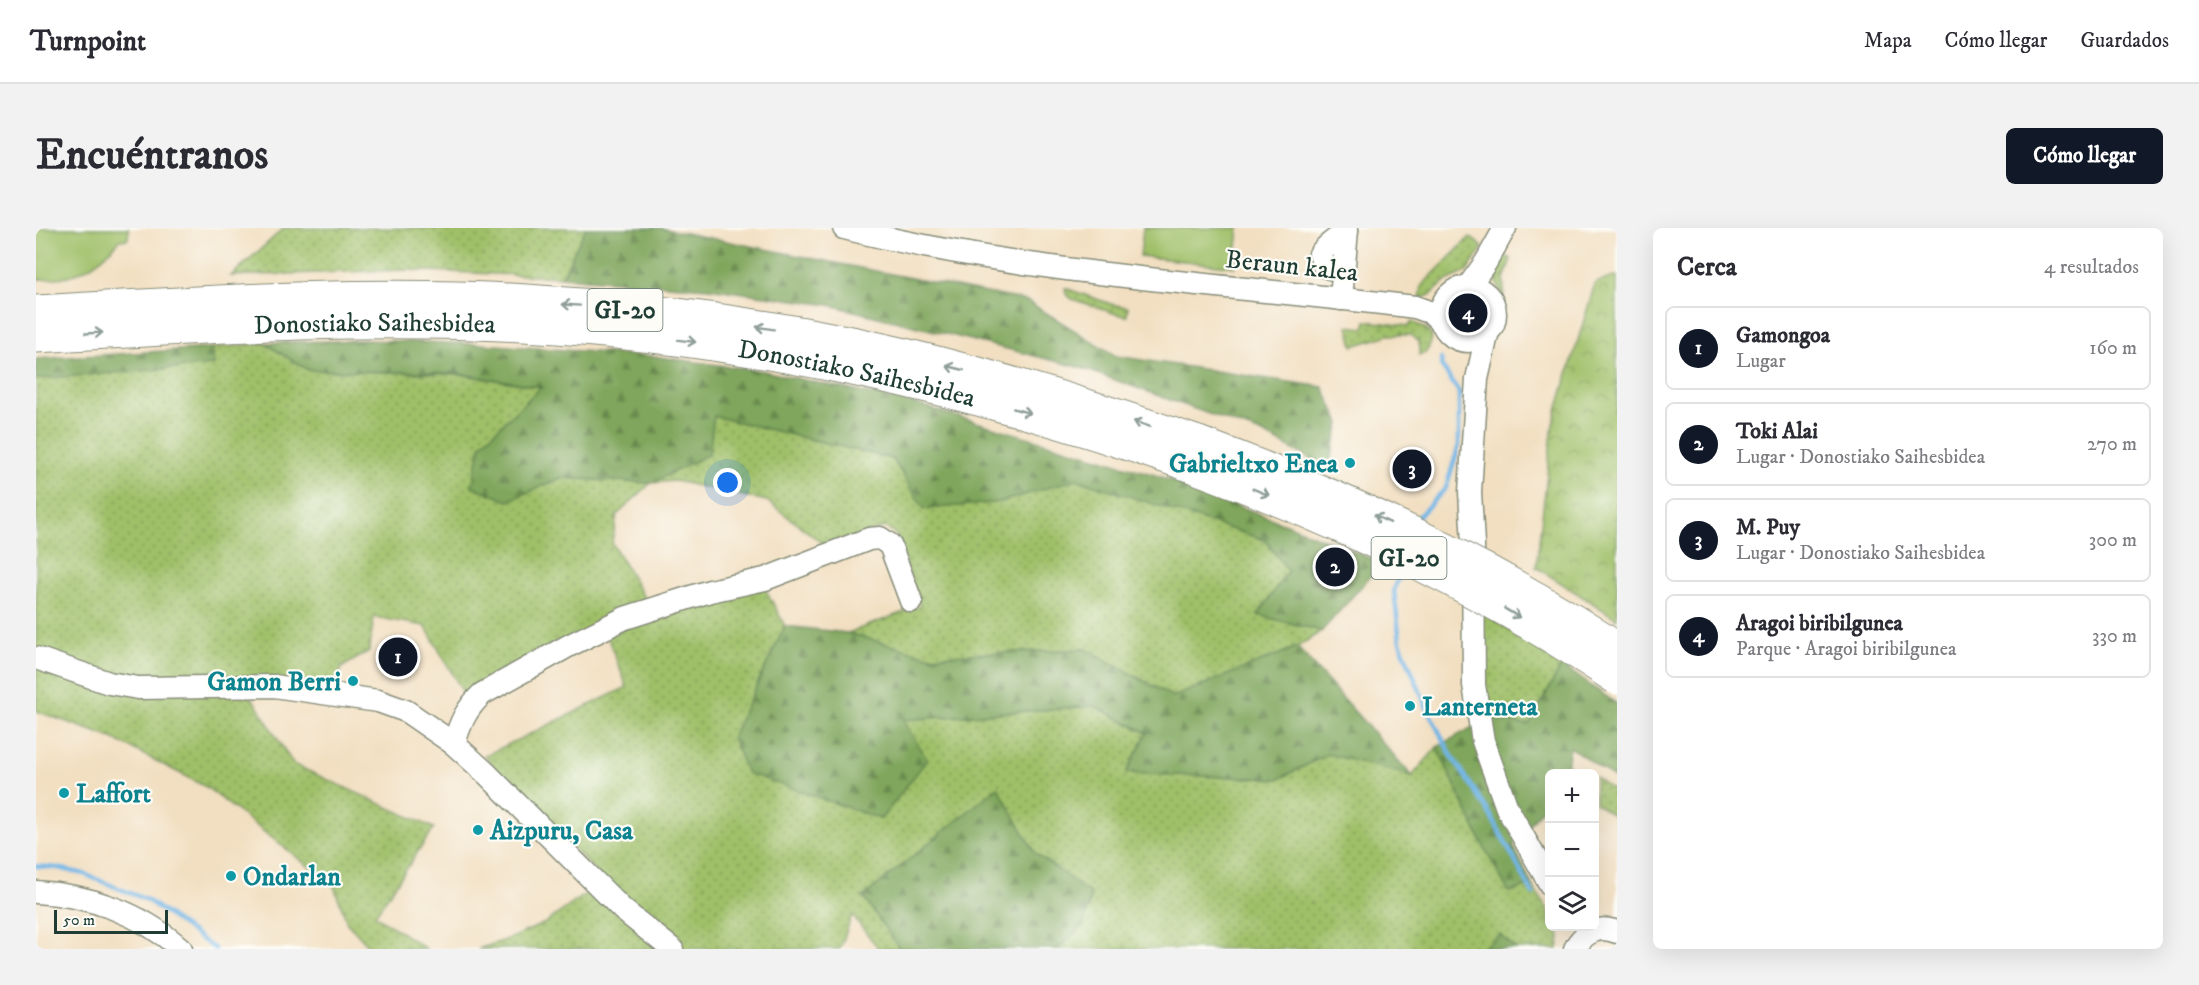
<!DOCTYPE html>
<html lang="es">
<head>
<meta charset="utf-8">
<style>
	:root { --surface:#fff; --page:#f2f2f3; --text:#2b2b33; --muted:#7c7c81; --line:#e1e1e2; --accent:#111827 }
	body { margin:0; font-family:"IM FELL DW Pica",serif; background:var(--page); color:var(--text) }
	.controls { position:absolute; right:18px; bottom:18px; display:grid; overflow:hidden; border-radius:9px; box-shadow:0 6px 24px #0002 }
	.controls button { width:54px; height:54px; display:grid; place-items:center; padding:0; border:0; border-bottom:2px solid var(--line); background:var(--surface); color:var(--text); font:30px sans-serif }
	.scale { position:absolute; left:18px; bottom:15px; width:114px; box-sizing:border-box; padding-left:6px; border:3px solid #1f3d34; border-top:0; font-size:16px; line-height:21px; white-space:nowrap; color:#1f3d34; -webkit-text-stroke:4px #fdfcf7; paint-order:stroke }
	.you { position:absolute; left:692px; top:255px; width:21px; height:21px; margin:-15px; border:4px solid #fff; border-radius:50%; background:#1a73e8; box-shadow:0 0 0 9px #1a73e833 }
	.badge { display:grid; place-items:center; width:39px; height:39px; border-radius:50%; background:var(--accent); color:#fff; font-size:20px; font-weight:700 }
	.pin { position:absolute; translate:-50% -50%; border:3px solid #fff; box-shadow:0 2px 6px #0006 }
	.list { margin:0; padding:0; list-style:none }
	h2 { display:flex; justify-content:space-between; align-items:center; height:78px; margin:0; padding:0 24px; font-size:26px }
	h2 small { font-size:20px; font-weight:400; color:var(--muted) }
	.list li { display:grid; grid-template-columns:39px 1fr auto; gap:18px; align-items:center; box-sizing:border-box; height:84px; margin:0 12px 12px; padding:0 12px; border:2px solid var(--line); border-radius:9px }
	.list b { display:block; font-size:22px; white-space:nowrap }
	.list p { margin:0; font-size:20px; white-space:nowrap; color:var(--muted) }
	.list em { font-size:20px; font-style:normal; color:var(--muted) }
	.icon { flex:none; width:33px; height:33px; fill:none; stroke:currentColor; stroke-width:2; stroke-linecap:round; stroke-linejoin:round }
	.map { position:relative; flex:none; width:1581px; height:721px; overflow:hidden; border-radius:9px }
	header { display:flex; align-items:center; gap:36px; box-sizing:border-box; height:84px; padding:0 30px; background:var(--surface); border-bottom:2px solid var(--line) }
	header strong { font-size:28px }
	nav { display:flex; gap:33px; margin-inline-start:auto; font-size:21px }
	.intro { display:flex; align-items:center; justify-content:space-between; box-sizing:border-box; height:144px; padding:0 36px }
	h1 { margin:0; font-size:42px }
	.button { padding:15px 27px; border-radius:9px; background:var(--accent); color:#fff; font-size:21px; font-weight:700 }
	main { display:flex; gap:36px; padding:0 36px }
	aside { flex:1; background:var(--surface); border-radius:9px; box-shadow:0 6px 24px #0002 }
	.map>svg:first-child { display:block }
	.grass { fill:url(#grass-dots); stroke:#5f7e4e; stroke-width:1.5 }
	.forest { fill:url(#forest-firs); stroke:#4f7248; stroke-width:1.5 }
	.park { fill:url(#park-crowns); stroke:#5f7e4e; stroke-width:1.5 }
	.garden { fill:url(#garden-furrows); stroke:#5f7e4e; stroke-width:1.5 }
	.pitch { fill:#9fbf68; stroke:#5f7e4e; stroke-width:1.5 }
	.lines { fill:none; stroke-linecap:round; stroke-linejoin:round }
	.stream { stroke:#70b5e6; stroke-width:4.5 }
	.minor-casing { stroke:#888e7a; stroke-width:25 }
	.highway-casing { stroke:#888e7a; stroke-width:35 }
	.minor { stroke:#fff; stroke-width:22 }
	.highway { stroke:#fff; stroke-width:33 }
	.highway-bridge-casing { stroke:#888e7a; stroke-width:35; stroke-linecap:butt }
	.highway-bridge { stroke:#fff; stroke-width:33 }
	.oneway { stroke:#8f9e9a }
	.culture-dot { fill:#0f9aa8; stroke:#fdfcf7; stroke-width:2 }
	.labels { text-anchor:middle; stroke-width:4.5; stroke-linejoin:round; paint-order:stroke }
	.shield { fill:#fdfcf7; stroke:#62766e; stroke-width:1.5 }
	.shield-label { font-size:24px; font-weight:bold; fill:#1f3d34 }
	.street-label { font-size:26px; fill:#1f3d34; stroke:#fdfcf7 }
	.culture-label { font-size:26px; font-weight:bold; fill:#0d838f; stroke:#fdfcf7; text-anchor:start }
</style>
</head>
<body>
<header>
<strong>Turnpoint</strong>
<nav><a>Mapa</a><a>Cómo llegar</a><a>Guardados</a></nav>
</header>
<div class="intro"><h1>Encuéntranos</h1><a class="button">Cómo llegar</a></div>
<main>
<div class="map">
<svg width="1581" height="721" viewBox="0 0 1581 721">
	<defs>
		<pattern id="grass-dots" width="8" height="8" patternUnits="userSpaceOnUse" patternTransform="scale(1.5)"><rect width="8" height="8" fill="#9fbf68"/><path d="M2 2h.1M6 6h.1" fill="none" stroke="#819c56" stroke-width="1.8" stroke-linecap="round"/></pattern>
		<pattern id="forest-firs" width="22" height="20" patternUnits="userSpaceOnUse" patternTransform="scale(1.5)"><rect width="22" height="20" fill="#7fa65c"/><path d="M5 1l3.5 6h-7zM16 11l3.5 6h-7z" fill="#67884d"/></pattern>
		<pattern id="park-crowns" width="20" height="18" patternUnits="userSpaceOnUse" patternTransform="scale(1.5)"><rect width="20" height="18" fill="#9fbf68"/><path d="M2 6a3 3 0 1 1 6 0M12 15a3 3 0 1 1 6 0" fill="none" stroke="#819c56"/></pattern>
		<pattern id="garden-furrows" width="10" height="10" patternUnits="userSpaceOnUse" patternTransform="scale(1.5)"><rect width="10" height="10" fill="#9fbf68"/><path d="M-1 1l2-2M0 10L10 0M9 11l2-2" fill="none" stroke="#819c56"/></pattern>
	</defs>
	<rect width="100%" height="100%" fill="#fdfcf7"/>
	<filter id="ink" filterUnits="userSpaceOnUse"><feTurbulence type="fractalNoise" baseFrequency=".0167" numOctaves="2"/><feDisplacementMap in="SourceGraphic" scale="12" xChannelSelector="R" yChannelSelector="G"/><feConvolveMatrix kernelMatrix="1 2 1 2 8 2 1 2 1" color-interpolation-filters="sRGB"/></filter>
	<filter id="wash" filterUnits="userSpaceOnUse"><feTurbulence type="fractalNoise" baseFrequency=".008" numOctaves="4" result="noise"/><feDisplacementMap in="SourceGraphic" scale="24" xChannelSelector="R" yChannelSelector="G"/><feGaussianBlur stdDeviation="1.35" result="paint"/><feColorMatrix in="noise" values="0 0 0 0 0 0 0 0 0 0 0 0 0 0 0 0 0 1.4 0 .05"/><feComposite in="paint" operator="in"/></filter>
	<g filter="url(#wash)">
		<rect width="100%" height="100%" fill="#f2dfc1"/>
		<g class="grass">
			<path d="M248 0H550L526 49 369 42 195 48Z"/>
			<path d="M1434 9 1447 19 1431 44 1410 53 1396 66 1384 71 1386 57Z"/>
			<path d="M1029 60 1075 76 1092 79 1091 88 1080 86 1036 71 1030 66Z"/>
			<path d="M1330 93 1373 98 1376 93 1392 103 1396 109C1394 119 1392 124 1383 128V114L1374 107H1353L1317 118 1312 98 1328 100Z"/>
			<path d="M230 115 272 142 421 146 505 159 472 273 525 250 616 255 678 188 857 231 889 281 965 274 1040 250 1229 312 1252 343 1222 387 1286 403 1261 419 1137 469 1050 421 892 428 812 405 884 378 861 308 849 299 790 318 731 273 639 253 615 255 581 287 576 315 613 378 544 408 428 466 389 398 338 389 333 423 305 440 301 464 107 454 0 426V151L178 136 176 120Z"/>
			<path d="M728 358 749 398 696 509 866 492 1059 478 1111 505 1090 545 1243 551 1292 526 1376 548 1401 519 1447 617 1473 664 1496 657 1513 683 1514 698 1523 699 1524 710 1522 721H1480L1464 707 1445 721H1021L1048 696 1055 667 999 625 962 560 828 669 864 721H843L816 687 804 721H442L475 710 509 695 553 664H580L448 528 591 459 571 408 609 390Z"/>
			<path d="M1443 382 1526 437 1493 497 1451 491Z"/>
			<path d="M0 435 18 441 201 462 217 471 257 536 398 600 339 687 390 721H335L311 695 298 658 170 559 76 510 0 483Z"/>
			<path d="M1559 549 1581 565V590L1559 575Z"/>
		</g>
		<g class="forest">
			<path d="M550 0H624L991 73 1080 128 1287 159 1304 195 1292 240 1225 205 1043 139 794 77 672 60 526 49Z"/>
			<path d="M328 112 445 116 616 128 727 143 876 175 1126 249 1260 300 1346 335 1286 403 1222 387 1252 343 1229 312 1040 251 965 274 888 281 857 231 678 188 673 226 616 255 525 250 472 273 436 258 445 217 505 159 419 145 272 142 228 115Z"/>
			<path d="M176 120 178 137 0 151V131Z"/>
			<path d="M749 398 812 405 892 428 1050 421 1137 469 1261 419 1376 548 1292 526 1243 551 1090 545 1111 505 1059 478 867 492 891 532 845 591 711 545 696 509Z"/>
			<path d="M1526 437 1581 476V552L1534 519 1530 545 1514 546 1513 572 1477 617 1496 657 1473 664 1447 617 1401 519 1451 491 1493 497Z"/>
			<path d="M962 559 999 625 1055 666 1048 696 1021 721H864L827 669Z"/>
			<path d="M1464 707 1480 721H1445Z"/>
		</g>
		<path class="park" d="M1581 48V391L1500 339 1517 196 1559 55Z"/>
		<g class="garden">
			<path d="M1463 24 1475 31 1468 51V67H1466C1458 50 1457 43 1463 24Z"/>
			<circle cx="1432" cy="85" r="14"/>
		</g>
		<g class="pitch">
			<path d="M0 0H93L92 11 84 12C61 39 37 53 0 51Z"/>
			<path d="M1107 0H1203L1199 39 1104 28Z"/>
		</g>
		<g class="lines">
			<g class="stream">
				<path d="M1379 292 1410 260 1423 217V164L1406 139 1405 131"/>
				<path d="M1365 340 1358 363 1364 414 1390 478 1414 525 1455 588 1497 666"/>
				<path d="M0 638 22 640 48 646 111 672 179 721"/>
			</g>
		</g>
	</g>
	<g filter="url(#ink)">
		<g class="lines">
			<defs>
				<g id="minor">
					<path d="M808 0C994 47 1188 56 1379 79L1396 85 1407 96"/>
					<path d="M1307 44 1288 38 1284 26C1292 15 1302 11 1311 2"/>
					<path d="M1432 59 1450 34 1469 0"/>
					<circle cx="1432" cy="86" r="27"/>
					<path d="M1305 71 1311 2"/>
					<path d="M1451 107 1441 151 1434 264 1437 316 1438 457 1447 513 1471 580 1514 656"/>
					<path d="M0 430 73 455 102 460 238 458 342 473 370 483 418 516 451 546 587 682 636 721"/>
					<path d="M418 516C424 495 430 481 446 466L534 417 589 390 674 363 729 351 833 311 844 310 854 317 875 373"/>
					<path d="M0 664C53 667 105 685 145 721"/>
					<path d="M1539 721C1547 704 1563 697 1581 704"/>
				</g>
				<g id="highway">
					<path d="M0 84C163 75 328 63 491 73 602 80 712 94 820 116 936 141 1050 176 1162 215"/>
					<path id="s1" d="M0 108C162 99 324 88 487 97 714 109 937 160 1151 236"/>
				</g>
			</defs>
			<use href="#minor" class="minor-casing"/>
			<use href="#highway" class="highway-casing"/>
			<use href="#minor" class="minor"/>
			<use href="#highway" class="highway"/>
			<defs>
				<g id="highway-bridge">
					<path d="M1162 215C1308 269 1451 334 1581 421"/>
					<path d="M1151 236C1302 291 1447 360 1581 450"/>
				</g>
			</defs>
			<use href="#highway-bridge" class="highway-bridge-casing"/>
			<use href="#highway-bridge" class="highway-bridge"/>
		</g>
		<defs><path id="oneway-shaft" d="M-6 0H5M1.5-3L5.5 0L1.5 3" fill="none" stroke-width="1.6" stroke-linecap="round" stroke-linejoin="round" transform="scale(1.5)"/></defs>
		<g class="oneway">
			<use href="#oneway-shaft" transform="translate(535 77) rotate(-176)"/>
			<use href="#oneway-shaft" transform="translate(729 100) rotate(-171)"/>
			<use href="#oneway-shaft" transform="translate(58 105) rotate(-3)"/>
			<use href="#oneway-shaft" transform="translate(651 113) rotate(7)"/>
			<use href="#oneway-shaft" transform="translate(919 140) rotate(-166)"/>
			<use href="#oneway-shaft" transform="translate(986 183) rotate(16)"/>
			<use href="#oneway-shaft" transform="translate(1106 196) rotate(-161)"/>
			<use href="#oneway-shaft" transform="translate(1225 264) rotate(22)"/>
			<use href="#oneway-shaft" transform="translate(1346 291) rotate(-155)"/>
			<use href="#oneway-shaft" transform="translate(1476 385) rotate(31)"/>
		</g>
	</g>
	<g class="culture-dot">
		<circle cx="1314" cy="235" r="6"/>
		<circle cx="317" cy="453" r="6"/>
		<circle cx="1374" cy="478" r="6"/>
		<circle cx="28" cy="565" r="6"/>
		<circle cx="442" cy="602" r="6"/>
		<circle cx="195" cy="648" r="6"/>
	</g>
	<g class="labels">
		<g class="shield">
			<rect x="551.5" y="61" width="75" height="42" rx="4.5"/>
			<rect x="1335.5" y="309" width="75" height="42" rx="4.5"/>
		</g>
		<g class="shield-label">
			<text x="589" y="90">GI-20</text>
			<text x="1373" y="338">GI-20</text>
		</g>
		<g class="street-label">
			<text transform="translate(1256 37) rotate(6)" y="9">Beraun kalea</text>
			<text dy="9" stroke="none"><textPath href="#s1" startOffset="339">Donostiako Saihesbidea</textPath></text>
			<text dy="9" stroke="none"><textPath href="#s1" startOffset="825">Donostiako Saihesbidea</textPath></text>
		</g>
		<g class="culture-label">
			<text x="1302" y="244" text-anchor="end">Gabrieltxo Enea</text>
			<text x="305" y="462" text-anchor="end">Gamon Berri</text>
			<text x="1386" y="487">Lanterneta</text>
			<text x="40" y="574">Laffort</text>
			<text x="454" y="611">Aizpuru, Casa</text>
			<text x="207" y="657">Ondarlan</text>
		</g>
	</g>
</svg>
<div class="controls">
<button>+</button>
<button>−</button>
<button><svg class="icon" aria-label="layers" viewBox="0 0 24 24"><path d="M12 4l9 5-9 5-9-5zM3 14l9 5 9-5"/></svg></button>
</div>
<div class="scale">50 m</div>
<div class="you"></div>
<div class="pin badge" style="left:362px;top:429px">1</div>
<div class="pin badge" style="left:1299px;top:339px">2</div>
<div class="pin badge" style="left:1376px;top:241px">3</div>
<div class="pin badge" style="left:1432px;top:85px">4</div>
</div>
<aside>
<h2>Cerca<small>4 resultados</small></h2>
<ul class="list">
<li><span class="badge">1</span><div><b>Gamongoa</b><p>Lugar</p></div><em>160 m</em></li>
<li><span class="badge">2</span><div><b>Toki Alai</b><p>Lugar · Donostiako Saihesbidea</p></div><em>270 m</em></li>
<li><span class="badge">3</span><div><b>M. Puy</b><p>Lugar · Donostiako Saihesbidea</p></div><em>300 m</em></li>
<li><span class="badge">4</span><div><b>Aragoi biribilgunea</b><p>Parque · Aragoi biribilgunea</p></div><em>330 m</em></li>
</ul>
</aside>
</main>
</body>
</html>
